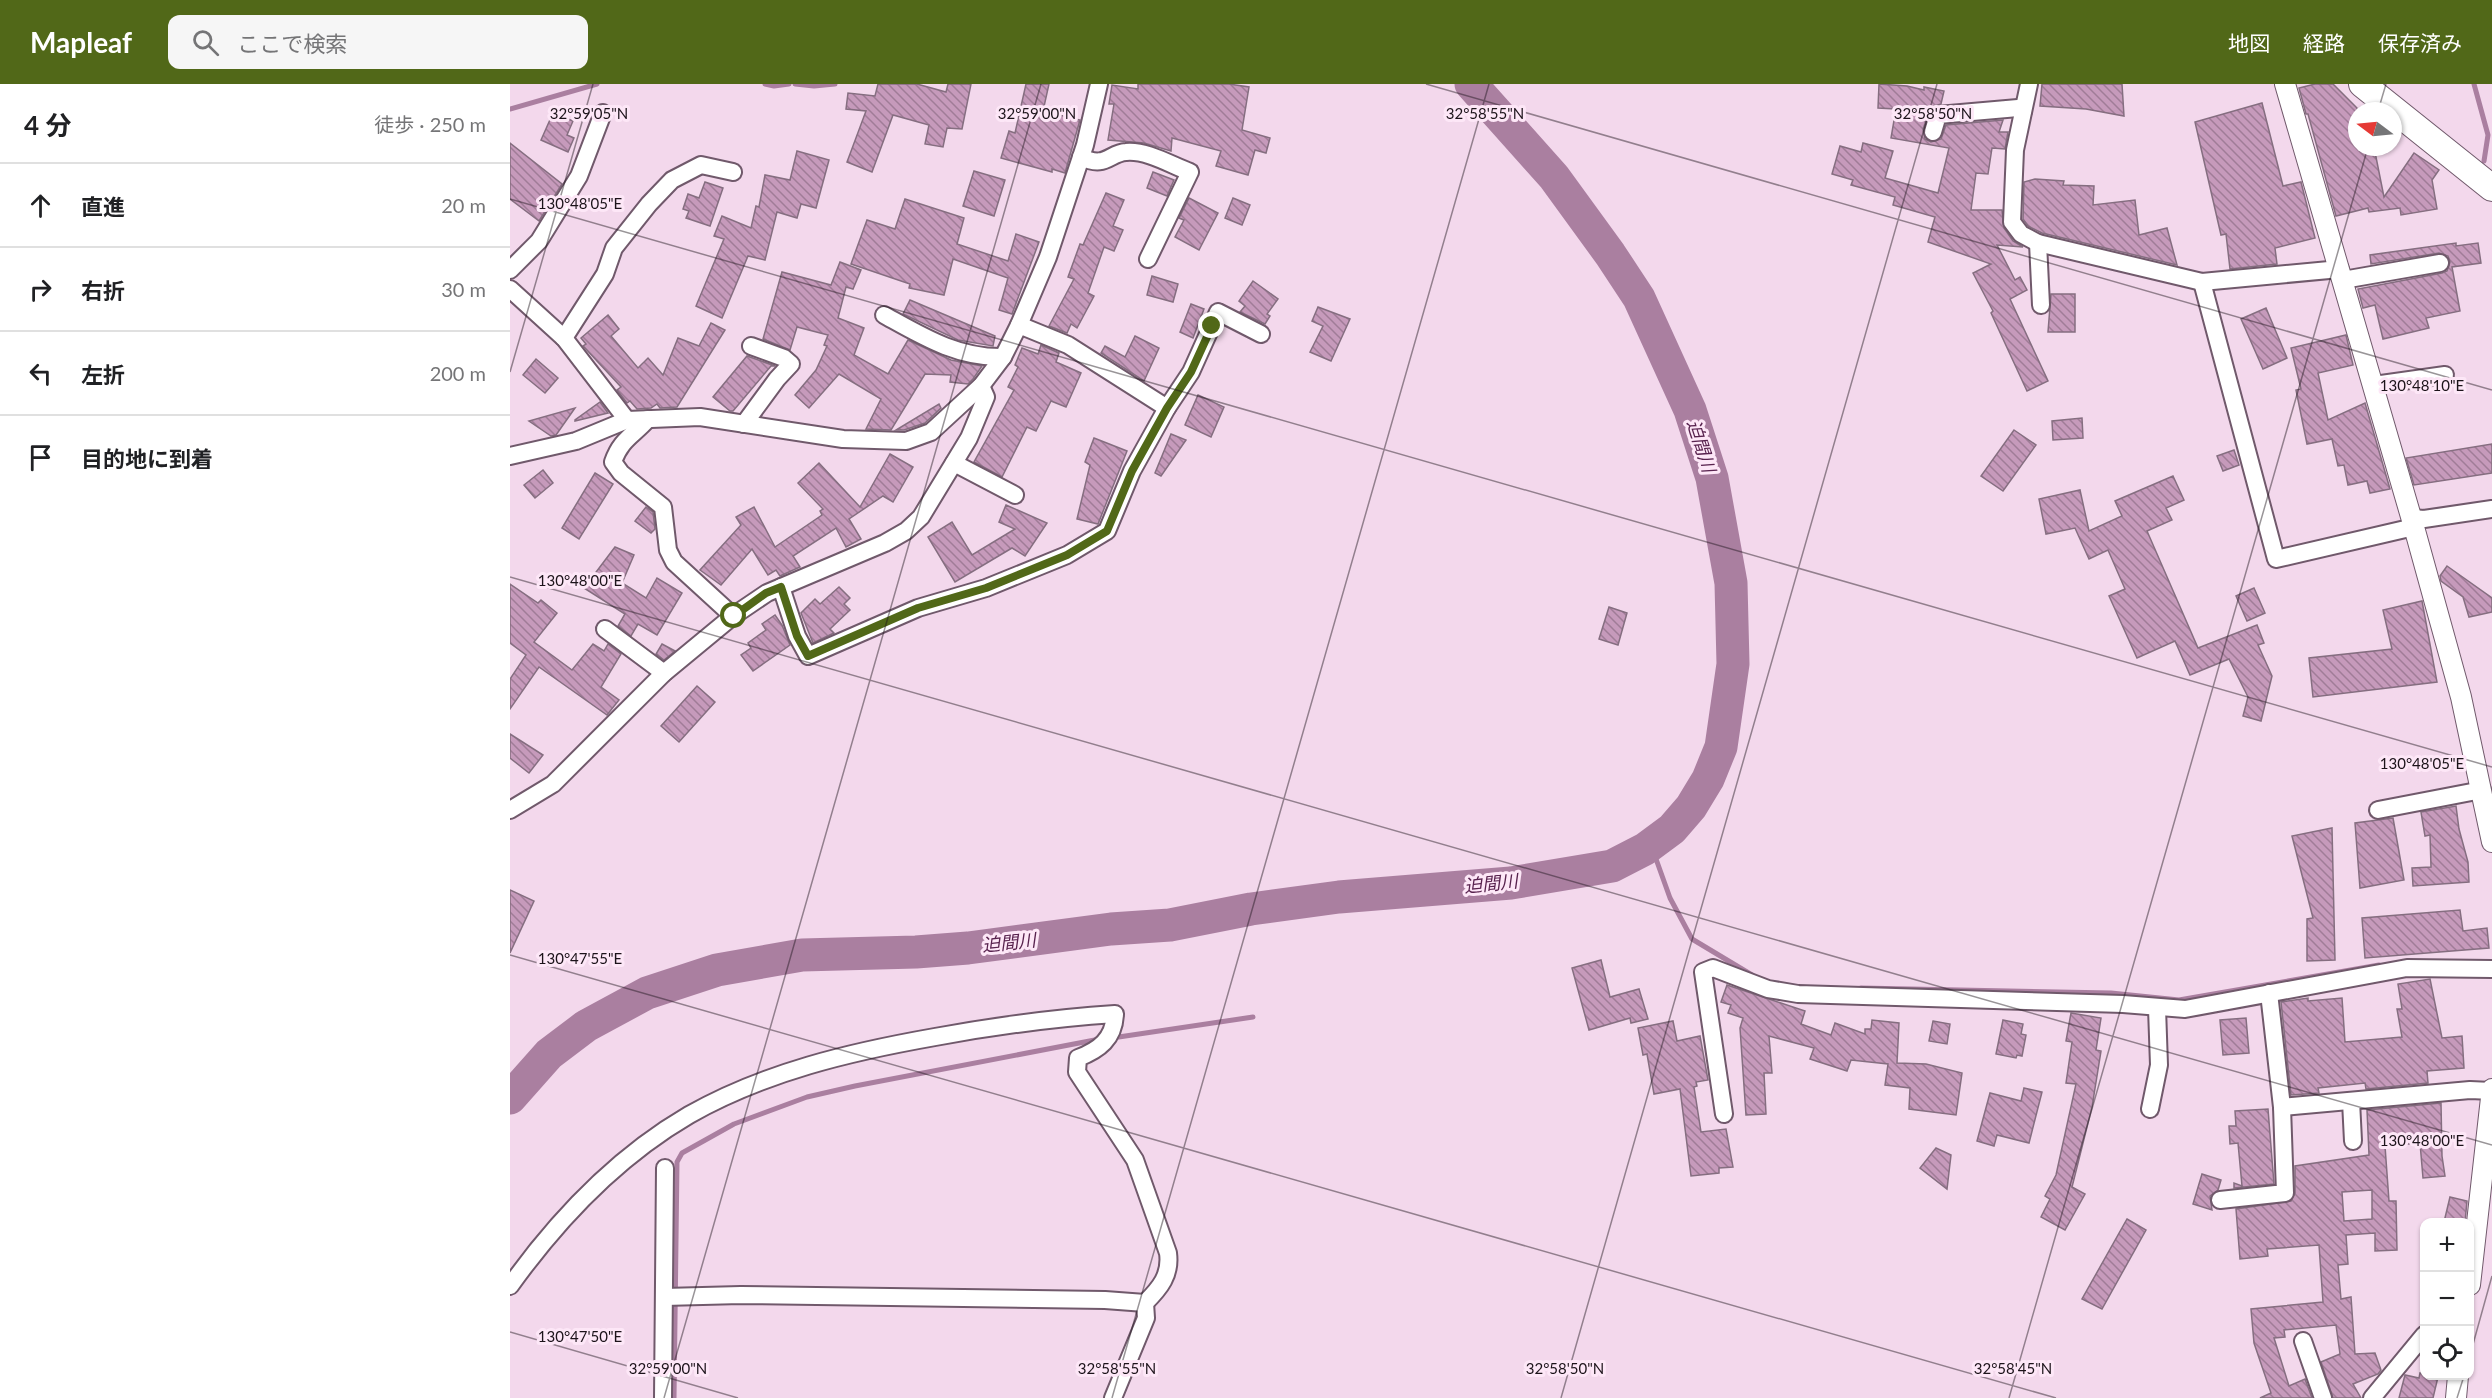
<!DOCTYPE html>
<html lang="ja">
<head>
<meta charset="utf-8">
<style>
	:root { --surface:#fff; --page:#f6f6f6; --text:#202124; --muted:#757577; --line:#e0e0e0; --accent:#516818 }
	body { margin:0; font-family:Lato,"Noto Sans JP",sans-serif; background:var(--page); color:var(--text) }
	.controls { position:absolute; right:18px; bottom:18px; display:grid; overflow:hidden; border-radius:12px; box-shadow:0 2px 4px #0004 }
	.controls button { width:54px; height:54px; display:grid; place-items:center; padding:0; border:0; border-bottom:2px solid var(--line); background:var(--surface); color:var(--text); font:30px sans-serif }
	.compass { position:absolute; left:1838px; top:18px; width:54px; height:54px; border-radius:50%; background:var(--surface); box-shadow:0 2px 4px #0004; rotate:286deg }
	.stop { position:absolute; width:18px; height:18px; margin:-14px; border:4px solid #516818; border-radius:50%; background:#fff }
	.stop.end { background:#516818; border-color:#fff; box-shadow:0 2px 6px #0008 }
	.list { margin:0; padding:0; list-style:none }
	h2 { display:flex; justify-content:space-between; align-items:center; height:78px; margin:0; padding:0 24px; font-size:26px }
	h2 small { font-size:20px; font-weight:400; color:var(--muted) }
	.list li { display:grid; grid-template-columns:39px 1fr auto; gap:18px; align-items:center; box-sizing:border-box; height:84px; padding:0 24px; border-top:2px solid var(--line) }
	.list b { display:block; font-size:22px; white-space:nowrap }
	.list em { font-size:20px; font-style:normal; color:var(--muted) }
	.icon { flex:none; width:33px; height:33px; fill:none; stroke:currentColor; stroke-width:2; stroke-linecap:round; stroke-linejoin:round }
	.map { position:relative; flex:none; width:1982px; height:1314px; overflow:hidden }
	header { display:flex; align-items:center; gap:36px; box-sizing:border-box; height:84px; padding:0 30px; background:var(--accent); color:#fff }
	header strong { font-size:28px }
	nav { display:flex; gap:33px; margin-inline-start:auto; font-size:21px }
	.search { width:420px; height:54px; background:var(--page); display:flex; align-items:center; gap:15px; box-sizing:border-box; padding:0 21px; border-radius:12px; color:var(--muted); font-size:22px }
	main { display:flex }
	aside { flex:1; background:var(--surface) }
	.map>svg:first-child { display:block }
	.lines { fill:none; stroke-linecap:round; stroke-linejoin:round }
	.stream { stroke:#aa7fa0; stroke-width:5 }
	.river { stroke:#aa7fa0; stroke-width:33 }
	.building { fill:url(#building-back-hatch); stroke:#856e80; stroke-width:1.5; fill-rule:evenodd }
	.minor-casing { stroke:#70596b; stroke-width:20 }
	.tertiary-casing { stroke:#70596b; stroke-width:22 }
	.primary-casing { stroke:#70596b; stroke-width:28 }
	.minor { stroke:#fff; stroke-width:16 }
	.tertiary { stroke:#fff; stroke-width:20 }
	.primary { stroke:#fff; stroke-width:26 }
	.route { stroke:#516818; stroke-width:8 }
	.ticks { fill:none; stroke:#1c131a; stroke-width:1.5; stroke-opacity:0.45 }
	.labels { text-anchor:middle; stroke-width:6; stroke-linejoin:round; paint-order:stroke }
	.water-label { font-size:18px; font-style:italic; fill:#58224e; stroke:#fde7f7 }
	.ticks-label { font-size:15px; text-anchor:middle; fill:#1c131a; stroke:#fde7f7; stroke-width:6; stroke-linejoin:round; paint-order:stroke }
</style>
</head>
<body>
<header>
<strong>Mapleaf</strong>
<div class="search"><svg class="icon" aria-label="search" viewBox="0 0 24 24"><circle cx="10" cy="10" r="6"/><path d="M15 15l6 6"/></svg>ここで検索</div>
<nav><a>地図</a><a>経路</a><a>保存済み</a></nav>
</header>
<main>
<aside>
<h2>4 分<small>徒歩 · 250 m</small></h2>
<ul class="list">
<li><svg class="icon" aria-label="ahead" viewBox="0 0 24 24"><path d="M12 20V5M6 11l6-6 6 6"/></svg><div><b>直進</b></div><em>20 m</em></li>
<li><svg class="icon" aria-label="right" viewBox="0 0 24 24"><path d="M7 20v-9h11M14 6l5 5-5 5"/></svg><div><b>右折</b></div><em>30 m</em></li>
<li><svg class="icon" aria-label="left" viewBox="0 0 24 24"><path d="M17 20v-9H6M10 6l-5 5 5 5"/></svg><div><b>左折</b></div><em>200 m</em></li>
<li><svg class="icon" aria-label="arrive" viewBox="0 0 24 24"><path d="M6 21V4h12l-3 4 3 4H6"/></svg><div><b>目的地に到着</b></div></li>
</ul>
</aside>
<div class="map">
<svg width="1982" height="1314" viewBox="0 0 1982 1314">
	<defs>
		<pattern id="building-back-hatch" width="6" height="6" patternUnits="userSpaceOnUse" patternTransform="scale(1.5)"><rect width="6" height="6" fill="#c69abb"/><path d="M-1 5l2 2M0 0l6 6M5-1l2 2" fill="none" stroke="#a07c97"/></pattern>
	</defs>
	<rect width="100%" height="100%" fill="#f3d8ec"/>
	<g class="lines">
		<g class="stream">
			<path d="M255 0 264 2 279 0"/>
			<path d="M285 0 304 2 325 0"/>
			<path d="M1964 0 1978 51 1974 77"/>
			<path d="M0 25 87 0"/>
			<path d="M1141 761 1160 814 1182 855 1242 891"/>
			<path d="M1351 904 1601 909 1669 916 1869 881"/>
			<path d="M602 954 743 933"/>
			<path d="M164 1314 167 1078 172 1069 224 1040 297 1013 345 1002 590 955"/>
		</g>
		<path class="river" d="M0 1014 39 970 76 942 137 909 207 886 292 871 406 868 458 864 601 845 660 841 741 825 829 813 1001 799 1102 782 1135 765 1162 745 1181 723 1198 695 1211 663 1223 580 1221 499 1202 394 1180 326 1129 214 1100 170 1044 93 961 0"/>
	</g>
	<g class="building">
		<path d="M368 0H407L436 8 438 0H461L452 45 437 44 433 63 415 60 419 41 383 31 362 88 337 78 356 27 336 25 338 9 365 12Z"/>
		<path d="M516 0H539L533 27 570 36 555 89 542 85V88L491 74 499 47 505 49Z"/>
		<path d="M628 0H719L739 3 732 46 760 54 756 69 745 66 738 91 706 82 711 67 662 54 661 67 634 59 598 56 604 20H599L602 1 628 5Z"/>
		<path d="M1369 0 1397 2 1414 6V3L1434 7 1431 20 1421 23 1413 45 1415 55 1421 58 1431 55 1436 41 1493 36 1489 48H1498L1495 65 1482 64 1478 90 1466 89 1461 126H1492L1494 144 1503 157 1513 163 1487 161 1505 196 1510 193 1517 206 1500 215 1538 297 1517 307 1481 229 1483 227 1463 189 1481 180 1418 158 1425 133 1383 121 1385 113 1341 101 1343 96 1322 90 1330 62 1351 68 1353 59 1383 67 1375 94 1428 109 1439 64 1381 54 1386 25 1368 24Z"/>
		<path d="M1532 0H1612L1614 32 1576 25 1530 22Z"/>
		<path d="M1805 0H1823L1847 24V63H1864L1874 113 1904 69 1929 86 1922 96 1927 125 1891 131 1890 124 1859 128 1858 124 1826 132 1798 30H1796L1789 4Z"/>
		<path d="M1752 19 1773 102 1791 98 1805 154 1765 164 1767 180 1720 185 1716 150 1711 151 1685 38Z"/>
		<path d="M43 29 63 37 57 51 64 54 58 68 31 56Z"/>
		<path d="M0 59 52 100 29 137 0 115Z"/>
		<path d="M287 67 319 76 306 124 291 120 287 134 267 128 255 176 238 172 212 234 186 222 214 155 204 152 212 132 241 144 246 122 249 123 255 91 280 96Z"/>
		<path d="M464 87 495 96 484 132 453 122Z"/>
		<path d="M643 88 664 96 657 112 637 104Z"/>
		<path d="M1525 95 1554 97 1553 101 1584 102 1583 121 1625 116 1629 151 1657 144 1667 181 1532 149 1518 142 1513 135 1514 98Z"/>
		<path d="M195 98 213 104 200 142 176 134 179 127 173 125 178 110 189 114Z"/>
		<path d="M596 109 614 116 603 142 613 146 604 167 594 163 578 209 584 212 567 244 561 240 557 249 539 242 564 195 558 193 570 160 573 161Z"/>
		<path d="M679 114 708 129 689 166 665 153 674 136 669 134Z"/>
		<path d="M723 114 740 121 732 141 715 134Z"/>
		<path d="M395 115 454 134 447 160 498 177 506 150 529 158 502 230 489 226 498 194 443 175 434 211 399 204 400 200 341 180 357 136 385 145Z"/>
		<path d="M1946 159V162L1968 159 1971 179 1942 183 1950 227 1916 234 1919 244 1873 255 1865 221 1853 224 1848 205 1932 189 1937 187 1940 178 1938 172 1929 169 1861 180 1860 171Z"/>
		<path d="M330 178 351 186 343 205 336 203 328 234 354 244 344 271 378 290 398 256 441 276 472 282 463 295 458 300 440 298 441 291 415 290 381 346 356 345 371 315 329 290 299 324 285 311 306 286 317 262 314 261 318 251 287 243 280 266 253 255 272 188 321 201Z"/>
		<path d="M642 192 668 200 663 218 637 211Z"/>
		<path d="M743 197 768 215 757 230 760 232 755 240 730 228 735 222 729 217Z"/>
		<path d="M1541 210H1565V248H1538Z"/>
		<path d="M400 216 485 252 483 262 448 256 393 230Z"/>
		<path d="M681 220 694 225 683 254 670 248Z"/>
		<path d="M808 223 840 235 821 277 800 268 813 242 802 237Z"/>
		<path d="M1756 224 1777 274 1753 285 1731 235Z"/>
		<path d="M98 231 109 245 101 252 128 284 138 274 153 291 168 254 189 262 201 239 215 246 167 323 150 324 147 320 141 324 127 325 120 317 117 319 107 306 111 303 73 262 76 260 71 254Z"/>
		<path d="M1836 251 1843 281 1808 289 1818 336 1855 319 1880 405 1860 409 1857 397 1838 401 1834 381 1828 382 1822 355 1797 360 1786 306 1791 305 1781 264Z"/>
		<path d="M625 252 649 264 634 297 591 269 595 262 615 273Z"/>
		<path d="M531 261 549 269 546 278 571 289 556 323 541 317 526 347 517 343 492 393 464 378 504 306 498 303 508 283 505 281 512 264 528 270Z"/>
		<path d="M237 272 265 282H261L223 327H220L203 313Z"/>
		<path d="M26 275 48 294 35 309 13 291Z"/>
		<path d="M688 311 714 323 701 353 675 341Z"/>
		<path d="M90 318 98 329 65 337V336Z"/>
		<path d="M429 320 431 324 415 339 394 346H386Z"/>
		<path d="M65 324 46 351 41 352 19 337Z"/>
		<path d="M1572 334 1573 354 1543 356 1542 337Z"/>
		<path d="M1504 346 1526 361 1493 407 1471 392Z"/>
		<path d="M661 350 676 356 651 392 645 389Z"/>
		<path d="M584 354 617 367 588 440 567 435 580 381 575 378Z"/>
		<path d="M1982 360V389L1904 401 1896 374Z"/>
		<path d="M1724 366 1729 381 1713 387 1707 372Z"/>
		<path d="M380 370 403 383 383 418 373 412 339 435 351 455 336 463 326 444 283 472 290 483 270 492 266 486 258 491 242 465 211 501 190 486 231 441 226 433 244 423 265 463 312 431 310 427 313 425 288 399 309 379 350 423Z"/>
		<path d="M33 386 43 399 25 414 14 401Z"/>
		<path d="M85 389 103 400 69 455 52 444Z"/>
		<path d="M1663 392 1674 416 1656 424 1662 436 1637 447 1688 564 1747 541 1754 559 1748 561 1762 592 1751 637 1733 632 1738 613 1719 575 1680 591 1665 557 1627 574 1599 512 1615 505 1598 466 1579 475 1565 444 1536 450 1529 415 1570 406 1579 447 1612 432 1605 417Z"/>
		<path d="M496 421 537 439 515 472 502 464 445 498 418 453 442 438 462 471 505 445 489 438Z"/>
		<path d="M136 423 143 428 145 445 141 449 125 437Z"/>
		<path d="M105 463 124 471 112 499 136 514 147 494 172 509 147 551 128 540 121 552 108 542 115 530 74 504Z"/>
		<path d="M1937 482 1982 514V528L1959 533 1953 513 1931 497 1930 492Z"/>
		<path d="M0 500 28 519 31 516 47 529 24 558 62 586 83 560 94 567 98 560 111 570 91 603 109 616 97 631 29 583 0 625V595L16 571 0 559Z"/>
		<path d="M329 503 340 514 334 520 340 526 320 545 324 549 303 559 291 529 305 515 310 520Z"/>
		<path d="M1744 504 1755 529 1737 537 1726 512Z"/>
		<path d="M1912 517 1927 598 1803 613 1799 574 1882 565 1873 526Z"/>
		<path d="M1099 523 1117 529 1108 561 1089 555Z"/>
		<path d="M265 531 272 541 280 561 243 587 231 571 241 564 238 559 256 546 252 540Z"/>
		<path d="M152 560 165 567 154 576 146 570Z"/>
		<path d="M187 602 205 618 169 658 151 642Z"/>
		<path d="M0 650 33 671 19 689 0 674Z"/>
		<path d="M1946 722 1949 745 1958 778 1959 798 1903 802 1902 784 1921 783 1920 751 1915 752 1911 728Z"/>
		<path d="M1883 734 1894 796 1850 804 1845 739Z"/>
		<path d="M1822 744 1825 876 1797 877V835L1803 834 1782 752Z"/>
		<path d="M0 806 24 817 0 869Z"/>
		<path d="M1950 826 1953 847 1977 844 1979 864 1855 874 1852 834Z"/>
		<path d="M1091 876 1100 913 1129 905 1138 935 1121 939 1120 934 1079 946 1062 884Z"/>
		<path d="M1920 895 1932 954 1952 952 1954 984 1917 987 1918 999 1856 1005 1855 999 1808 1004 1809 1009 1781 1011 1771 918 1798 914V917L1832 914 1835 958 1892 953 1887 925H1892L1888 900Z"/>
		<path d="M1217 901 1295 927 1291 940 1321 951 1325 939 1355 950V945H1361L1362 936 1389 939 1387 979 1416 980 1452 989 1446 1031 1399 1025 1400 1004 1375 1001 1378 980 1341 976 1337 987 1300 975 1304 964 1259 952 1262 989H1254L1256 1030 1236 1031 1230 944 1233 934 1218 929 1221 921 1211 918Z"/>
		<path d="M1561 929 1591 934 1586 966 1591 967 1582 1023 1562 1103 1575 1110 1555 1146 1531 1133 1540 1115 1535 1112 1546 1091 1566 1000 1556 999 1562 958 1556 957Z"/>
		<path d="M1736 934 1739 969 1713 971 1710 936Z"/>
		<path d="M1493 936 1513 940 1511 950 1516 951 1512 972 1507 971 1506 974 1486 970Z"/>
		<path d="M1163 937 1167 957 1190 952 1198 996 1186 998 1187 1002 1184 1003 1191 1048 1216 1045 1223 1083 1209 1084V1089L1181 1092 1170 1005 1144 1010 1137 970 1133 971 1128 944Z"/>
		<path d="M1423 937 1440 940 1437 960 1419 957Z"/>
		<path d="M1514 1004 1532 1008 1519 1059 1487 1051 1484 1062 1467 1057 1480 1009 1511 1017Z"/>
		<path d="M1931 1019 1932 1072 1935 1092 1913 1094 1910 1059 1875 1062 1879 1117H1886L1887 1166 1865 1167V1149L1836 1151 1838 1180 1828 1181 1831 1215 1841 1213 1845 1270 1865 1269 1871 1286 1868 1290 1843 1300 1851 1314H1823L1811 1278 1830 1270 1826 1241 1774 1246 1775 1253 1764 1254 1779 1302 1795 1295 1802 1314H1750L1761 1309 1744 1259 1741 1225 1813 1218 1809 1161 1757 1165 1758 1172 1730 1175 1726 1125 1781 1117 1785 1109V1082L1859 1071 1857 1026ZM1862 1106V1135L1834 1137 1832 1108Z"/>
		<path d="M1758 1025 1764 1100 1724 1104V1099L1732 1102 1728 1059 1720 1060 1719 1042H1726L1725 1027Z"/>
		<path d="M1426 1064 1441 1071 1437 1105 1410 1084Z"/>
		<path d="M1692 1090 1711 1096 1708 1106 1700 1112 1702 1126 1683 1120Z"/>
		<path d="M1940 1113 1957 1117 1955 1138H1934Z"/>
		<path d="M1617 1135 1636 1146 1592 1225 1572 1215Z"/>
		<path d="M1910 1289 1928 1293 1923 1314H1889L1895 1291 1909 1294Z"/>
	</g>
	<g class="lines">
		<defs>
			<g id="minor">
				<path d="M1519 0 1505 66 1502 138 1511 150 1528 159 1692 198 1830 185"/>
				<path d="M1423 48 1428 31 1508 24 1513 27"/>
				<path d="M571 73C596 85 599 69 616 68 637 66 661 81 680 88L638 175"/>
				<path d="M1528 159 1531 221"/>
				<path d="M0 186 29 157 69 92 93 29"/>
				<path d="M1833 196 1930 179"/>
				<path d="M1692 198 1766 475 1904 443"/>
				<path d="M0 205 54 254 117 336"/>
				<path d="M374 231C412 252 447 274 493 273"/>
				<path d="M509 241 558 261 657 324"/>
				<path d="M54 254 95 190 104 164 139 120 162 96 191 81 223 88"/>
				<path d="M1864 301 1935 291"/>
				<path d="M138 335C123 352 111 355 103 378L111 389 153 423 158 466 164 478 223 532"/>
				<path d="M234 340 267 295 281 280 274 274 241 262"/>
				<path d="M0 372 66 357 117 336 190 333 333 355 396 357 421 348 471 302 493 273 509 241 538 173 575 61 589 0"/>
				<path d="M444 379 505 411"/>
				<path d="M1902 434 1914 435 1982 425"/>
				<path d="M271 503 287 552 298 572 408 524 476 504 557 471 597 447 622 387 657 324 681 288 708 228 751 250"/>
				<path d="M95 545 154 589"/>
				<path d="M0 726 43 700 154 589 223 532 257 509 375 459 396 447 411 433 459 354 476 313 471 302"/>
				<path d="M1868 726 1972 706"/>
				<path d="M1841 1017 1843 1057"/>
				<path d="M1772 1023 1960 1006 1982 1007"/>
				<path d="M1640 1025 1649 981 1647 924"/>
				<path d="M1214 1030 1193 888 1203 884 1258 905 1288 910 1613 920 1675 925 1897 884 1982 885"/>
				<path d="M1710 1116 1775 1109 1772 1023 1759 909"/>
				<path d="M0 1202C48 1135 107 1073 179 1031 255 988 340 968 425 953 485 942 544 934 605 930 604 955 589 966 568 974L567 988 625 1076 658 1169C661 1191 650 1204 635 1219L595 1216 231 1211 154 1213"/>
				<path d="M1793 1257 1813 1314"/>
				<path d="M153 1314 155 1084"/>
				<path d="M603 1314 636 1234 635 1219"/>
				<path d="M1862 1314 1914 1251"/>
			</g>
			<g id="tertiary">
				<path d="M1775 0 1904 443 1951 613 1982 758"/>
				<path d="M1960 1201 1982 1005"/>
				<path d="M1946 1314 1948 1292"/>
			</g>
			<path id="primary" d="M1852 0 1982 104"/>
		</defs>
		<use href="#minor" class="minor-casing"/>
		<use href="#tertiary" class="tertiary-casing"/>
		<use href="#primary" class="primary-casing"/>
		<use href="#minor" class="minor"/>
		<use href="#tertiary" class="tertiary"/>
		<use href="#primary" class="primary"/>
	</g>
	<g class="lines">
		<path class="route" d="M224 532 256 509 271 503 287 552 298 572 408 524 476 504 557 471 597 447 622 387 657 324 681 288 702 242"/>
	</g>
	<path class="ticks" d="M916 0 1982 306M1868 27 1876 0M0 115 1982 683M0 288 83 0M0 493 1982 1061M0 871 1546 1314M0 1248 228 1314M1960 1271 1982 1192M154 1314 531 0M602 1314 979 0M1051 1314 1427 0M1499 1314 1858 63M1947 1314 1954 1292"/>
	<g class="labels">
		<g class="water-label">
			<text transform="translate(1191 362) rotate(72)" y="6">迫間川</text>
			<text transform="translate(981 800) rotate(-6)" y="6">迫間川</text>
			<text transform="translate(499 859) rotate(-6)" y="6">迫間川</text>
		</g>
	</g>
	<g class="ticks-label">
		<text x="79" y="35">32°59'05"N</text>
		<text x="527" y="35">32°59'00"N</text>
		<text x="975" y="35">32°58'55"N</text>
		<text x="1423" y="35">32°58'50"N</text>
		<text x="70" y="125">130°48'05"E</text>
		<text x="1912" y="307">130°48'10"E</text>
		<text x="70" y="502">130°48'00"E</text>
		<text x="1912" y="685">130°48'05"E</text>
		<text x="70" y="880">130°47'55"E</text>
		<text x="1912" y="1062">130°48'00"E</text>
		<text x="70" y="1258">130°47'50"E</text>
		<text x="158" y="1290">32°59'00"N</text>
		<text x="607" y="1290">32°58'55"N</text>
		<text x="1055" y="1290">32°58'50"N</text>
		<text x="1503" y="1290">32°58'45"N</text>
	</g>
</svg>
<div class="controls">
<button>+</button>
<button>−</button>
<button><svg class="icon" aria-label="locate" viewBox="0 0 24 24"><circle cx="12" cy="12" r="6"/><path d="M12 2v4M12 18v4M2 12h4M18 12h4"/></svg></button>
</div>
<svg class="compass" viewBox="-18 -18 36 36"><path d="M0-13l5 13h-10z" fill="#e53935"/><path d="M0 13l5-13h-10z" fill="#757577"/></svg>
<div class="stop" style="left:224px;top:532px"></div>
<div class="stop end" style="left:702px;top:242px"></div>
</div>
</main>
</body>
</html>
